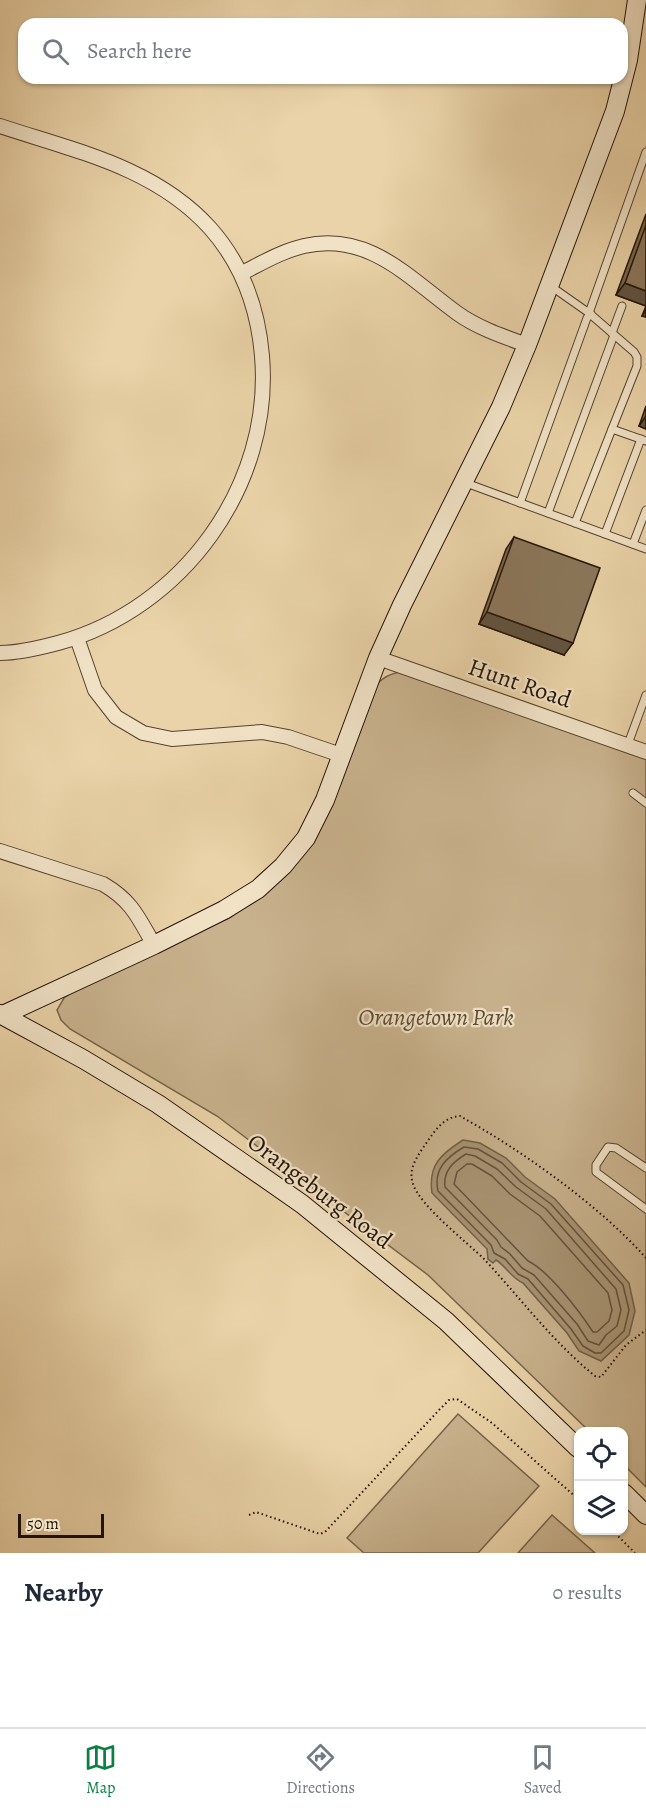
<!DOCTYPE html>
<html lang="en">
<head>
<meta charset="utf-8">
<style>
	:root { --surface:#fff; --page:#f6f6f7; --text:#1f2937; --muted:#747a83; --line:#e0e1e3; --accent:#0b8043 }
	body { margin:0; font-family:Alegreya,serif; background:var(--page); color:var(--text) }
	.controls { position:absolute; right:18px; bottom:18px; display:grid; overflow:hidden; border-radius:12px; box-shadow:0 2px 4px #0004 }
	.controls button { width:54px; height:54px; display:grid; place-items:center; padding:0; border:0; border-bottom:2px solid var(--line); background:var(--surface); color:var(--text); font:30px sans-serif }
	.scale { position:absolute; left:18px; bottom:15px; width:86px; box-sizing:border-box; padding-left:6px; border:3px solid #241307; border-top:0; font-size:16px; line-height:21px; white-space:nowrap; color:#241307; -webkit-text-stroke:4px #f1e2c6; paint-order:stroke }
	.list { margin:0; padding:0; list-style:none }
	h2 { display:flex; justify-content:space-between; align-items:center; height:78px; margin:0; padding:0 24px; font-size:26px }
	h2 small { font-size:20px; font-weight:400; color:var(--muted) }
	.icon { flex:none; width:33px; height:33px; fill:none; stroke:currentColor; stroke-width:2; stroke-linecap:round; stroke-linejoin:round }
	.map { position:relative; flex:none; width:646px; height:1553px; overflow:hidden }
	.search { position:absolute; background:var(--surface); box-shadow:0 2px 4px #0004; left:18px; right:18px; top:18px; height:66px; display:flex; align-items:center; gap:15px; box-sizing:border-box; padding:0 21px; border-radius:18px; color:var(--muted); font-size:22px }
	.sheet { height:174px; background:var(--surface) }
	nav { display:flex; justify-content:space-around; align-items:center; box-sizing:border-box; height:84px; border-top:2px solid var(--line); background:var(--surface); font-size:16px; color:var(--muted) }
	nav a { display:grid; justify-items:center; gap:3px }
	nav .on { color:var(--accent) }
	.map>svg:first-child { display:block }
	.green { fill:#c8b28d; stroke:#76624a; stroke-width:1.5 }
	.water { fill:#a79271; stroke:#735f47; stroke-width:1.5 }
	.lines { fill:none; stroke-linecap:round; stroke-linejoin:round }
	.shore { stroke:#66523c; stroke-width:1.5 }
	.lane-casing { stroke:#56432f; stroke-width:9 }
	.street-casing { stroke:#56432f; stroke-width:16 }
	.secondary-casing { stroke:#241307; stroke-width:20 }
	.path { stroke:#241307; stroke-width:2; stroke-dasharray:1.5 3; stroke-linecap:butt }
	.lane { stroke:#f1e2c6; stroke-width:7 }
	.street { stroke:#f1e2c6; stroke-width:14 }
	.secondary { stroke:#f1e2c6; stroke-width:18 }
	.wall { fill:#78664e; stroke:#241307; stroke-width:1.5 }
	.shaded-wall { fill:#615340; stroke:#241307; stroke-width:1.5 }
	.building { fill:#8b775b; stroke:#241307; stroke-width:1.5 }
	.labels { text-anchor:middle; stroke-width:4.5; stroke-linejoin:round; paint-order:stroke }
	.street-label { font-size:24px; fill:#241307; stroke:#f1e2c6 }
	.park-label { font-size:24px; font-style:italic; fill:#5d4b36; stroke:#f1e2c6 }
</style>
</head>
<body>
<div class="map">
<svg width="646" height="1553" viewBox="0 0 646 1553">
	<rect width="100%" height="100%" fill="#ead3a8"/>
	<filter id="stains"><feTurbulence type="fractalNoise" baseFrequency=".00333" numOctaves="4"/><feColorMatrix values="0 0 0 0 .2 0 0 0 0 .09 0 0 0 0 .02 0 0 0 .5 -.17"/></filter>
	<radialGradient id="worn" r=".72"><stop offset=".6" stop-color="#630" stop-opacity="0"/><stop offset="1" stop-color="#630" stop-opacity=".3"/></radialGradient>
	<g class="green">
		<path d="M404 671 646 758V1487L624 1465V1432L589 1431 428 1275 217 1116 70 1029 61 1020 57 1010 64 998 77 989 231 917 269 889 308 846 372 690C382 677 389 674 404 671Z"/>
		<path d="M458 1414 539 1486 478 1553H364L347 1538Z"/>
		<path d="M552 1515 595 1553H518Z"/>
	</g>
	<path class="water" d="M463 1140 480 1143 506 1158 525 1177 555 1199 629 1283 635 1311 629 1335 601 1361 579 1351 567 1333 523 1283C511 1278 507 1267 496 1260L493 1263 488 1259 487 1249 432 1193C428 1165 441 1154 463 1140Z"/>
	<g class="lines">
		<g class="shore">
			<path d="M464 1147 478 1149 502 1163 521 1182 551 1204 623 1285 629 1310 624 1331 601 1353H595L583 1346 571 1329 528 1279 518 1274 505 1259 494 1253 491 1245 438 1191C433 1169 447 1157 464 1147Z"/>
			<path d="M466 1154 475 1156 497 1169 516 1187 546 1209 616 1289 621 1310 617 1326 606 1335 599 1345 588 1341 577 1324 534 1275 522 1268 510 1254 501 1247 497 1240 445 1187C443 1171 453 1162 466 1154Z"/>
			<path d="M467 1164H472L492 1176 510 1194 540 1216 608 1293 612 1310 609 1321 597 1332H593C580 1312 549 1271 528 1261L454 1184 457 1172Z"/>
		</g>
		<defs>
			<g id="lane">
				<path d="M552 287 589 313 634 352 637 357V366L612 429 646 441"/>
				<path d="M589 313 646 152"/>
				<path d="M612 333 622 306"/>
				<path d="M466 483 646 549"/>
				<path d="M520 503 587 318 591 314"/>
				<path d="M548 513 614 335"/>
				<path d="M575 523 612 429"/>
				<path d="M605 534 641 439"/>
				<path d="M633 544 646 510"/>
				<path d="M628 744 646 695"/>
				<path d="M633 793 646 803"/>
				<path d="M646 1168 616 1148 608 1147 596 1165V1172L646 1209"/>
			</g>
			<g id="street">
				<path d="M0 126C75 151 155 167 210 228 242 264 258 308 262 356 273 485 183 609 58 643 39 648 19 653 0 653"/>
				<path d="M242 273C262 263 282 251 304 246 369 231 410 279 457 313 478 328 502 336 527 345"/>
				<path d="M77 638 95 690 116 717 143 733 172 739 262 732 288 737 341 755"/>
				<path d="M378 658 646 752"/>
				<path d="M0 851 103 884C132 901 138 917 154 945"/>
			</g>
			<g id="secondary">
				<path d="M0 1014 83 1059 158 1104 302 1204 446 1321 578 1448"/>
				<path d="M3 1015 154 945 224 910 258 889 283 866 306 838 325 800 378 658 402 605 501 407 527 345 615 111 628 60 637 0"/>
				<path d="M624 1493 646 1515"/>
			</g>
		</defs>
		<use href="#lane" class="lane-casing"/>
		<use href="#street" class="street-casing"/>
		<use href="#secondary" class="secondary-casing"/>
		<g class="path">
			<path d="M646 1258C600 1206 521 1150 460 1116 445 1117 437 1128 429 1139 420 1153 407 1167 413 1184 421 1207 466 1241 485 1260 521 1299 554 1343 595 1376L601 1377 626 1345 646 1330"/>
			<path d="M249 1515 256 1512 320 1534 325 1532 440 1409 449 1400 457 1399 492 1423 578 1499"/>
			<path d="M612 1530 635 1553"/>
		</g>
		<use href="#lane" class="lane"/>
		<use href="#street" class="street"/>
		<use href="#secondary" class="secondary"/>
	</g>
	<g class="wall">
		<path d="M646 214V317L642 316 646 306 616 295Z"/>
		<path d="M646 406V429L639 426Z"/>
		<path d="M514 537 564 655 479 624 506 549Z"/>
	</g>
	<g class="shaded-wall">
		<path d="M625 283 646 291V306L616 295Z"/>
		<path d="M646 310V317L642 316Z"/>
		<path d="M646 416V429L639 426Z"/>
		<path d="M487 612 573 643 564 655 479 624Z"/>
	</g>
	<g class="building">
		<path d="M646 225V291L625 283Z"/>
		<path d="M514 537 600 568 573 643 487 612Z"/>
	</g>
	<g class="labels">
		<g class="street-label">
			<text transform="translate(520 683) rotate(19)" y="8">Hunt Road</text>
			<text transform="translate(320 1191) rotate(37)" y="8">Orangeburg Road</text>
		</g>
		<g class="park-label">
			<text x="436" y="1025">Orangetown Park</text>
		</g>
	</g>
	<rect width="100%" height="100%" filter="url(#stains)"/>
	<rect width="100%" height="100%" fill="url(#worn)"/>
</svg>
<div class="controls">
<button><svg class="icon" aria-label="locate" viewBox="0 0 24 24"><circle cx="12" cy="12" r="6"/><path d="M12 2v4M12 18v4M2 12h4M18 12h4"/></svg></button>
<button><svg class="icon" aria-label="layers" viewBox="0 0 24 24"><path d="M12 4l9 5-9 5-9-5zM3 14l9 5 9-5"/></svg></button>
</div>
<div class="scale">50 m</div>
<div class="search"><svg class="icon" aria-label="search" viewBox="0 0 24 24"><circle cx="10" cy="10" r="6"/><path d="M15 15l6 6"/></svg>Search here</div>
</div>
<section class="sheet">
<h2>Nearby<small>0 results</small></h2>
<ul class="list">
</ul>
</section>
<nav>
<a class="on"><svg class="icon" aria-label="map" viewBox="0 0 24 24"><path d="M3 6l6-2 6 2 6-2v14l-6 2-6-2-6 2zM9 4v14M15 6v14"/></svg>Map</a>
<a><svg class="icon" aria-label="directions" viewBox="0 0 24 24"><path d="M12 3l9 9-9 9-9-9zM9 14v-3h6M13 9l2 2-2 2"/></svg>Directions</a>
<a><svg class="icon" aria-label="saved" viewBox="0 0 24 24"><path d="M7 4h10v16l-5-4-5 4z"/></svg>Saved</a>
</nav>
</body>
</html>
